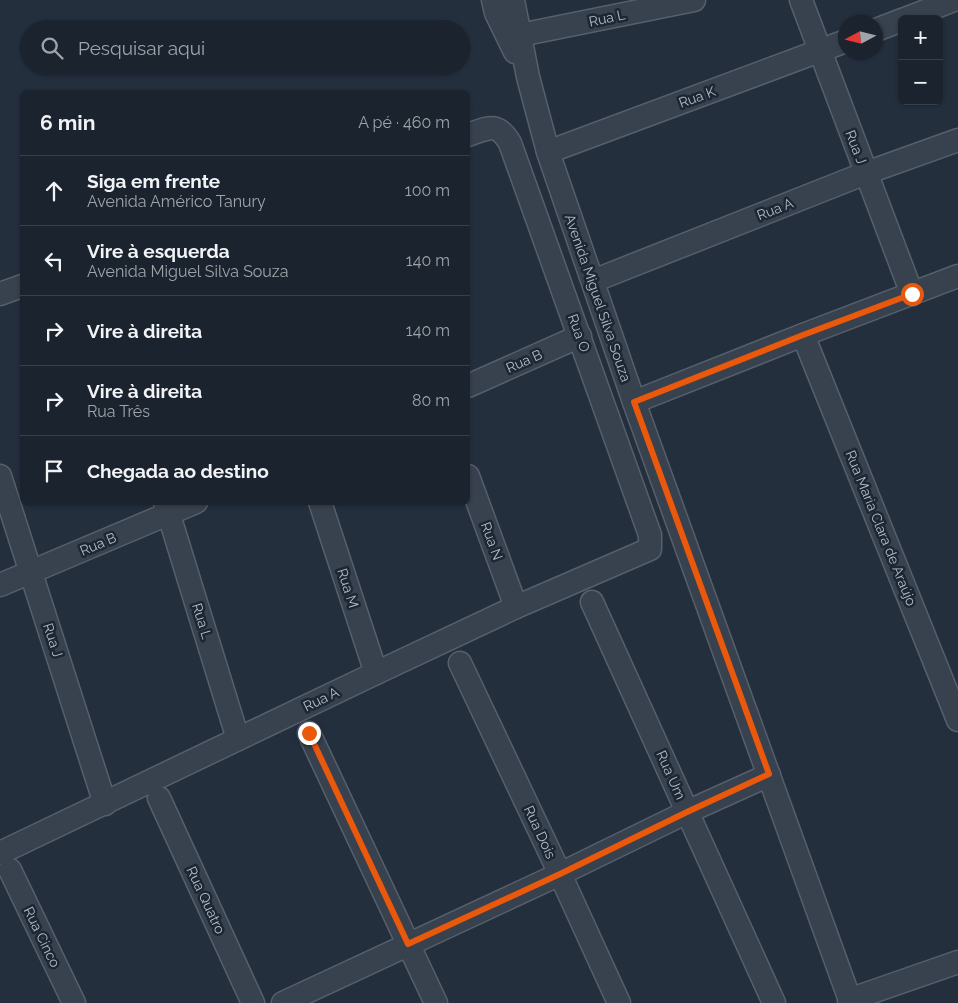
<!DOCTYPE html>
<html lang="pt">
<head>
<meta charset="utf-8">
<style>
	:root { --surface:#1b232e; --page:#282f3a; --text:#f1f3f6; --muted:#a0a4aa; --line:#39404a }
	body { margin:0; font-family:Raleway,sans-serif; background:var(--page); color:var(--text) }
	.controls { position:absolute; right:15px; top:15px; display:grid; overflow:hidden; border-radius:8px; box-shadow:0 1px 4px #0004 }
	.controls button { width:45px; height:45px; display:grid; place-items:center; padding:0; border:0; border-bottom:1px solid var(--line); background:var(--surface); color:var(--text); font:25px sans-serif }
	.compass { position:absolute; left:838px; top:15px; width:45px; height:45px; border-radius:50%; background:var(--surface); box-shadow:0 1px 4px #0004; rotate:263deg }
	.stop { position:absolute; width:15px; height:15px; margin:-11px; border:4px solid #ea580c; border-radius:50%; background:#fff }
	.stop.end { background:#ea580c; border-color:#fff; box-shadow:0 1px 5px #0008 }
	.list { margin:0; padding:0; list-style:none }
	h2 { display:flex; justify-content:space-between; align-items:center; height:65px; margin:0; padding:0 20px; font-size:21px }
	h2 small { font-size:16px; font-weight:400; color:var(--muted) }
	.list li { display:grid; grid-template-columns:32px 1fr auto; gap:15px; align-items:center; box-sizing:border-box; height:70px; padding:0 20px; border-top:1px solid var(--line) }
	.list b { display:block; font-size:19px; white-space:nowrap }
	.list p { margin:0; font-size:16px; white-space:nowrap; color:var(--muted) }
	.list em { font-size:16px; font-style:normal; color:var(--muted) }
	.icon { flex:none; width:28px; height:28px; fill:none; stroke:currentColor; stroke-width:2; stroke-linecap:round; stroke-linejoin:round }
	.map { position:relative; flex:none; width:958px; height:1003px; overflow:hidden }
	.search { position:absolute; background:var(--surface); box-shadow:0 1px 4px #0004; left:20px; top:20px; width:450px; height:55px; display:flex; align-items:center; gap:12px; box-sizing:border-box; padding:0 18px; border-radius:28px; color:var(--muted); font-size:19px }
	.panel { position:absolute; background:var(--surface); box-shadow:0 1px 4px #0004; left:20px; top:90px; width:450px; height:415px; border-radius:8px }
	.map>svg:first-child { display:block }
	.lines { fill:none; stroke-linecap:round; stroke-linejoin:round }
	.minor-casing { stroke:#565f6c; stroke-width:25 }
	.minor { stroke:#38414e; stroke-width:22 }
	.route { stroke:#ea580c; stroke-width:6 }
	.labels { text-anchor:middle; stroke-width:5; stroke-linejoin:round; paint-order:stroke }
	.street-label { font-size:14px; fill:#b4bcc9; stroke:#1d2633 }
</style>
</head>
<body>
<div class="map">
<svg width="958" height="1003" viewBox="0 0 958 1003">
	<rect width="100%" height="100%" fill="#242f3e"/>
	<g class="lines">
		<defs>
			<g id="minor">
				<path d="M493 0 496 13 515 52"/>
				<path d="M513 0 528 77 548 152 634 402 851 1003"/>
				<path d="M801 0 912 294"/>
				<path d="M905 19 954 0"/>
				<path d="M876 30 902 20"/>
				<path d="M520 35 694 0"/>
				<path d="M548 152 846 41"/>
				<path d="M593 281 866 173 958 140"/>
				<path d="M0 294 22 286"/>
				<path d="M803 335 958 720"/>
				<path d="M468 386 580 336"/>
				<path d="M634 402 803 335 958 276"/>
				<path d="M0 476 105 804"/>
				<path d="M468 476 516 607"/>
				<path d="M165 502 238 739"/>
				<path d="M320 502 376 673"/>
				<path d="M0 585 196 502"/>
				<path d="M592 602 774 1003"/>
				<path d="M460 663 560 874 619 1003"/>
				<path d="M309 733 436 1003"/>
				<path d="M159 798 253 1003"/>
				<path d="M0 853 376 673 516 607 650 549V535L510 143C497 121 488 128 468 135"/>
				<path d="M10 870 74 1003"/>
				<path d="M849 1000 958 962"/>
				<path d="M283 1003 560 874 687 812 769 775"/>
			</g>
		</defs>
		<use href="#minor" class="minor-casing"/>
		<use href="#minor" class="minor"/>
	</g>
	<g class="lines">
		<path class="route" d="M309 733 408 944 560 874 687 812 769 774 634 402 803 335 912 294"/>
	</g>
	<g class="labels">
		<g class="street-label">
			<text transform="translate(607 18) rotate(-12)" y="5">Rua L</text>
			<text transform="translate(697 97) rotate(-20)" y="5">Rua K</text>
			<text transform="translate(856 147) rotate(69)" y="5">Rua J</text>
			<text transform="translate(775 209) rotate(-21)" y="5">Rua A</text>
			<text transform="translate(598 298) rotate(71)" y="5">Avenida Miguel Silva Souza</text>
			<text transform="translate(579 333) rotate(70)" y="5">Rua O</text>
			<text transform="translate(524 361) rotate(-24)" y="5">Rua B</text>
			<text transform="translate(881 528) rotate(68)" y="5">Rua Maria Clara de Araújo</text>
			<text transform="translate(492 541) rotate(70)" y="5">Rua N</text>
			<text transform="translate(98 544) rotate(-23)" y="5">Rua B</text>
			<text transform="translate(348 588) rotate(72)" y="5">Rua M</text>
			<text transform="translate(202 621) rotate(73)" y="5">Rua L</text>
			<text transform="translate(53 640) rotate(72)" y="5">Rua J</text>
			<text transform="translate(321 699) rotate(-26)" y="5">Rua A</text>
			<text transform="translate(671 775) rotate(66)" y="5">Rua Um</text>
			<text transform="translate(540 832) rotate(65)" y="5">Rua Dois</text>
			<text transform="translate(206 900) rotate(65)" y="5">Rua Quatro</text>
			<text transform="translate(42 937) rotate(64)" y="5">Rua Cinco</text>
		</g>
	</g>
</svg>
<div class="controls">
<button>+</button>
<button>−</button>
</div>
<svg class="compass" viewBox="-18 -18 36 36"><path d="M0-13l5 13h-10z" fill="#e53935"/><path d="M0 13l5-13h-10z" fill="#a0a4aa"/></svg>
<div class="stop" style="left:912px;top:294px"></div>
<div class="stop end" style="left:309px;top:733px"></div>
<div class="search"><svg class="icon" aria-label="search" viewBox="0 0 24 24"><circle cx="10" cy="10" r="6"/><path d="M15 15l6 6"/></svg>Pesquisar aqui</div>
<section class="panel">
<h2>6 min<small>A pé · 460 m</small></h2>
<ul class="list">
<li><svg class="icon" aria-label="ahead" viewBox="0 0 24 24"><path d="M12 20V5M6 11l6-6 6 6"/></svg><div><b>Siga em frente</b><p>Avenida Américo Tanury</p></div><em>100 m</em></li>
<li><svg class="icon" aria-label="left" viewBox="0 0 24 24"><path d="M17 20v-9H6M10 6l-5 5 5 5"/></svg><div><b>Vire à esquerda</b><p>Avenida Miguel Silva Souza</p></div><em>140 m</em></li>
<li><svg class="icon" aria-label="right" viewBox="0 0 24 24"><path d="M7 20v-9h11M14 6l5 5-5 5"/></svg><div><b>Vire à direita</b></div><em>140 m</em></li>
<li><svg class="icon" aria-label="right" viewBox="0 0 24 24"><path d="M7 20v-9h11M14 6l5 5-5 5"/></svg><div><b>Vire à direita</b><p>Rua Três</p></div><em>80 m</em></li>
<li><svg class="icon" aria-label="arrive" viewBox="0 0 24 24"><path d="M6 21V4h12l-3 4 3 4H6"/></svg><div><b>Chegada ao destino</b></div></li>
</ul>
</section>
</div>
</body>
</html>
